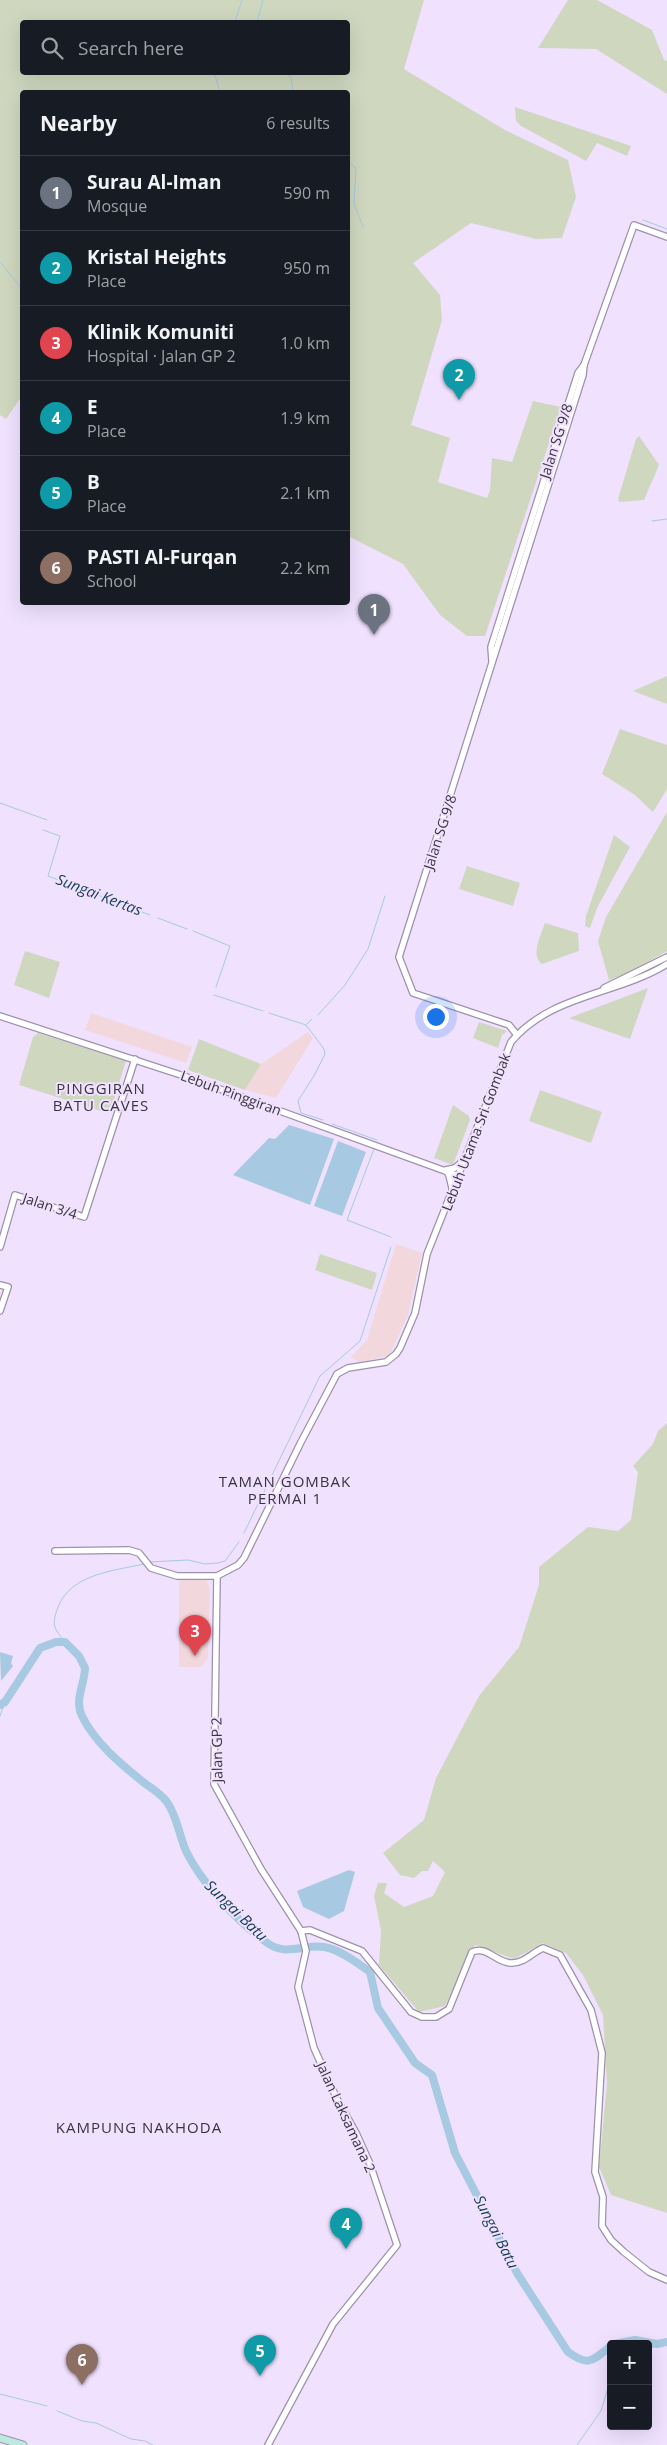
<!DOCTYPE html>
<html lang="en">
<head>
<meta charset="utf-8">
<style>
	:root { --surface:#171b24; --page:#20242c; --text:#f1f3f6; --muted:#9ea1a6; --line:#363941; --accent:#ea580c }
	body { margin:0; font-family:"Open Sans",sans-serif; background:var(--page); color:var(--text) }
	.controls { position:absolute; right:15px; bottom:15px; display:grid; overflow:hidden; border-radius:5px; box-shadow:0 5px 20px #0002 }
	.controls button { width:45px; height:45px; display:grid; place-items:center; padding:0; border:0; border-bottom:1px solid var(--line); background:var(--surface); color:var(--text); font:25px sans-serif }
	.you { position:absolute; left:435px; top:1016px; width:18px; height:18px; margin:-12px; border:4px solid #fff; border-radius:50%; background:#1a73e8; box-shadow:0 0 0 8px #1a73e833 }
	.badge { display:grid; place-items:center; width:32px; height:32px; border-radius:50%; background:var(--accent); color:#fff; font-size:16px; font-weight:700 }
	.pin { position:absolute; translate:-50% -41px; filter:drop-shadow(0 1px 2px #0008) }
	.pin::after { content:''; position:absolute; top:26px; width:18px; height:15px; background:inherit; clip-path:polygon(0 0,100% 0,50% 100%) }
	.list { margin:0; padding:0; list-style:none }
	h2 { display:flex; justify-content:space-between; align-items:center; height:65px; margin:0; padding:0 20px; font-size:21px }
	h2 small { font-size:16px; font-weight:400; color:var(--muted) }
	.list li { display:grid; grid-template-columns:32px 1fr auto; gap:15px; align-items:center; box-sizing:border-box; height:75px; padding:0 20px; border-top:1px solid var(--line) }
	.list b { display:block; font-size:19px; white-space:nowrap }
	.list p { margin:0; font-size:16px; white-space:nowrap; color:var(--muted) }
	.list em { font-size:16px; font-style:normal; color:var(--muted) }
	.icon { flex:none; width:28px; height:28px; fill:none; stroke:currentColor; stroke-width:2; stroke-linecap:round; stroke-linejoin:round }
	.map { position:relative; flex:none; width:667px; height:2445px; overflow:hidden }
	.search { position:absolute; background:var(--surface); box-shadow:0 5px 20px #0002; left:20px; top:20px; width:330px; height:55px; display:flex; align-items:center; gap:12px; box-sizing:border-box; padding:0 18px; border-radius:5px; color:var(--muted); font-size:19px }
	.panel { position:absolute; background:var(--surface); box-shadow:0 5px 20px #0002; left:20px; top:90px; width:330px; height:515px; border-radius:5px }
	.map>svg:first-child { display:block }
	.commercial { fill:#f2d7dc }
	.green { fill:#cfd7bf; fill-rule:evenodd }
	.water { fill:#a7c9e1 }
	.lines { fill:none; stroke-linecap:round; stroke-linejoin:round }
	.stream { stroke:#a7c9e1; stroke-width:1 }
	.river { stroke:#a7c9e1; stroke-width:8 }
	.tertiary-casing { stroke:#9e91ab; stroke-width:8 }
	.secondary-casing { stroke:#9e91ab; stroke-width:9 }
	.tertiary { stroke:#fff; stroke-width:5.5 }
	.secondary { stroke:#bee9df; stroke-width:7 }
	.labels { text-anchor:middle; stroke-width:4; stroke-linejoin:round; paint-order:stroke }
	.street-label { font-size:14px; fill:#39333e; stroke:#f0e2ff }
	.water-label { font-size:15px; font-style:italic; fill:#113b54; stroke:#f0e2ff }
	.neighbourhood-label { font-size:15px; letter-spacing:1px; fill:#39333e; stroke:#f0e2ff }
</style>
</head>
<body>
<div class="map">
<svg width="667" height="2445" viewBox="0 0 667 2445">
	<rect width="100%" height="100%" fill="#f0e2ff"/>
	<g class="commercial">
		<path d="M91 1013 192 1047 186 1063 85 1030Z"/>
		<path d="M308 1032 313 1038 276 1098 245 1090 261 1064Z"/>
		<path d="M396 1244 422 1253 408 1315 389 1356 359 1362 351 1357 367 1340Z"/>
		<path d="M179 1579 206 1580 210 1589 208 1658 201 1667H179Z"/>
	</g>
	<g class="green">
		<path d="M0 0H424L404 69 505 130 568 160 576 197 562 238 536 239 471 223 413 263 440 295 442 320 411 425 450 438 438 482 487 498 490 490 492 458 512 462 533 401 561 407 485 636H467L440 615 403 564 348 536V92H22V396L6 419 0 415ZM22 22H348V72H22Z"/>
		<path d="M568 0H597L652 30 664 60 667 61V94L596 49 538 48Z"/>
		<path d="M515 107 631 146 627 156 597 143 586 161 521 126 516 121Z"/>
		<path d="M639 436 659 465 644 500 619 502 618 499 636 439Z"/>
		<path d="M667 676V704L633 691Z"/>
		<path d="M620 729 667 745V789L653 812 635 795 602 774Z"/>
		<path d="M667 812V951L630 972 609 980 598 941 606 917Z"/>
		<path d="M614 835 630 847 597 908 590 928 585 926 586 916Z"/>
		<path d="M467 866 520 883 513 906 459 889Z"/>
		<path d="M545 923 578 933 579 951 542 964C530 955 541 935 545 923Z"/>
		<path d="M25 951 60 962 49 998 14 985Z"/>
		<path d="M648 988 630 1039 569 1018Z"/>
		<path d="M479 1022 507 1031 502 1035 498 1048 473 1038Z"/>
		<path d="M38 1033 126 1061 112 1106 101 1111 19 1085 33 1037Z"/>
		<path d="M199 1039 261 1064 245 1090 188 1070Z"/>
		<path d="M540 1090 602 1112 591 1143 529 1121Z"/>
		<path d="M453 1105 469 1116 470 1120 453 1165 434 1158Z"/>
		<path d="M320 1254 377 1273 372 1290 315 1270Z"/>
		<path d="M667 1423V2213L611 2195 599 2167 607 2084 603 2015 583 1975 566 1953 543 1943 514 1959 475 1945 445 2006 419 2012 379 1965 381 1930 374 1896 378 1883H387L384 1893 404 1907 433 1896 445 1872 433 1861 428 1871H422L414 1878 400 1875 383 1853 424 1820 436 1778 479 1696 519 1647 539 1585V1567L588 1527 618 1531 631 1520 638 1472 633 1466 653 1444 658 1431Z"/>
	</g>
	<g class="water">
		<path d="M289 1125 334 1139 310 1205 233 1175 269 1138 275 1139Z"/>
		<path d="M338 1141 366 1152 342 1216 314 1206Z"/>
		<path d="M0 1652 13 1656 11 1663 13 1666 1 1681Z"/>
		<path d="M349 1870 355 1872 344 1911 329 1919 303 1907 297 1891Z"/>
	</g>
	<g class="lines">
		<g class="stream">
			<path d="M235 22 242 0"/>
			<path d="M257 22 263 0"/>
			<path d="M214 72 220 92"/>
			<path d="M286 72 291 78 293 90 297 92"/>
			<path d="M348 157V162L356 168 354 203 363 227"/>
			<path d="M643 220 667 229"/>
			<path d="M0 262 22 289"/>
			<path d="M652 521 667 519"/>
			<path d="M0 803 47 820"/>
			<path d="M43 830 60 836 48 876 150 915"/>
			<path d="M158 918 187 929"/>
			<path d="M193 931 230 946 216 987"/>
			<path d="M214 995 263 1011"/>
			<path d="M269 1013 306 1025 324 1049 325 1054 315 1074 298 1101 301 1113 323 1120"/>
			<path d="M318 1015 345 985 368 949 385 896"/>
			<path d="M307 1024 312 1019"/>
			<path d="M332 1124 377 1140"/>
			<path d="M374 1149 347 1220 391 1237"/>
			<path d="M244 1533 320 1376 360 1341 391 1247"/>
			<path d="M150 1562 188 1560 205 1564 218 1563 225 1561 239 1542"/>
			<path d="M65 1642C54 1628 51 1626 58 1607 71 1574 113 1571 144 1564"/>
			<path d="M0 1716 5 1702"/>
			<path d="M648 2351 657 2344"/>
			<path d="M0 2394 47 2406"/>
			<path d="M57 2411 82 2421 96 2423 131 2439 145 2441 153 2445"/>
			<path d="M577 2445 601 2411 611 2378"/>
		</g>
		<g class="river">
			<path d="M0 1705 5 1702 40 1648 56 1642H65L79 1656 85 1668C85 1683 74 1700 82 1716 95 1743 121 1764 143 1782 151 1788 161 1794 167 1802 177 1816 179 1835 186 1851 201 1882 240 1925 269 1944 287 1956 304 1944 324 1947 339 1949 358 1963 370 1972L378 2008 415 2063 432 2075 455 2153 517 2273 568 2352C589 2367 592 2361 611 2346"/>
			<path d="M614 2344 635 2340 657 2344 667 2342"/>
		</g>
		<defs>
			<g id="tertiary">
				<path d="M492 661 491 647 578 373 584 365 634 225 667 237"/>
				<path d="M604 988 667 957"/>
				<path d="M0 1016 184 1076 459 1176"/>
				<path d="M517 1035 509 1025 413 993 399 957 583 375 584 365"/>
				<path d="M446 1170 449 1175 453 1192"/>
				<path d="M446 1170 455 1168 463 1161"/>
				<path d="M0 1247 15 1195 84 1217 135 1059"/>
				<path d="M0 1285 8 1287 0 1311"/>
				<path d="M55 1551 129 1550 139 1553 151 1568 177 1576H217L238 1565 244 1558 301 1442 337 1374 348 1368 386 1362 396 1354 400 1348 415 1313 427 1254 511 1042C551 994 617 995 667 964"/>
				<path d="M217 1576 214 1784 261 1869 301 1931 306 1951 298 1987 314 2048 336 2097 356 2133 370 2164 397 2245 333 2324 268 2445"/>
				<path d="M301 1931 310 1930 362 1951 411 2012 422 2017H436L449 2009 472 1952C487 1945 496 1963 511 1963 523 1964 533 1952 543 1948L560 1955 591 2010 602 2053 595 2172 603 2197 602 2226 611 2240 624 2252 649 2272 667 2280"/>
			</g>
			<path id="secondary" d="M0 2438 23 2445"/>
		</defs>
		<use href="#tertiary" class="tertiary-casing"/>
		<use href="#secondary" class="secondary-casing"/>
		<use href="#tertiary" class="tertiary"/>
		<use href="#secondary" class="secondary"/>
	</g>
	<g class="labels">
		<g class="street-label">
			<text transform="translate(556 441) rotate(-72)" y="5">Jalan SG 9/8</text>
			<text transform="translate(440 832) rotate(-72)" y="5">Jalan SG 9/8</text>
			<text transform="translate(231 1093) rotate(20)" y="5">Lebuh Pinggiran</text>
			<text transform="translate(476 1132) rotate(-69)" y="5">Lebuh Utama Sri Gombak</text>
			<text transform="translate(50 1206) rotate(18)" y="5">Jalan 3/4</text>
			<text transform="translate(217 1750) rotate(-91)" y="5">Jalan GP 2</text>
			<text transform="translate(346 2117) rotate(65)" y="5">Jalan Laksamana 2</text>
		</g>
		<g class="water-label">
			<text transform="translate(99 895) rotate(21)" y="5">Sungai Kertas</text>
			<text transform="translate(236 1911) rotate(44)" y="5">Sungai Batu</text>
			<text transform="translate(496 2232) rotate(63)" y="5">Sungai Batu</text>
		</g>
		<g class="neighbourhood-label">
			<text x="101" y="1094">PINGGIRAN<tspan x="101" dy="17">BATU CAVES</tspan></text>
			<text x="285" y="1487">TAMAN GOMBAK<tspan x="285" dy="17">PERMAI 1</tspan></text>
			<text x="139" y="2133">KAMPUNG NAKHODA</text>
		</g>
	</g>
</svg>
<div class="controls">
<button>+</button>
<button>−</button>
</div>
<div class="you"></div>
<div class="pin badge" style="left:374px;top:635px;background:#6b7280">1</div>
<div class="pin badge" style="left:459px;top:400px;background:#0f9aa8">2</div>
<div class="pin badge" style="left:195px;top:1656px;background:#e0444e">3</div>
<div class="pin badge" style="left:346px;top:2249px;background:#0f9aa8">4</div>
<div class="pin badge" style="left:260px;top:2376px;background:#0f9aa8">5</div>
<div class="pin badge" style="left:82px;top:2385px;background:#8d6e63">6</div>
<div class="search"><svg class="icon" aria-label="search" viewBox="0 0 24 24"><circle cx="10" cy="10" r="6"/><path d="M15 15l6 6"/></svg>Search here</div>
<section class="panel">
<h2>Nearby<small>6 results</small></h2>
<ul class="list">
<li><span class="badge" style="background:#6b7280">1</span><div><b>Surau Al-Iman</b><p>Mosque</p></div><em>590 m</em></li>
<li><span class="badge" style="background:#0f9aa8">2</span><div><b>Kristal Heights</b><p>Place</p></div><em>950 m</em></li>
<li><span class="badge" style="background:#e0444e">3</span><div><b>Klinik Komuniti</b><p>Hospital · Jalan GP 2</p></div><em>1.0 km</em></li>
<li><span class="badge" style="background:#0f9aa8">4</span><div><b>E</b><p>Place</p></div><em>1.9 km</em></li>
<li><span class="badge" style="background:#0f9aa8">5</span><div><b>B</b><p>Place</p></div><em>2.1 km</em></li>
<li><span class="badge" style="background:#8d6e63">6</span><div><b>PASTI Al-Furqan</b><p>School</p></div><em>2.2 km</em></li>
</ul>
</section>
</div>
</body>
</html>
